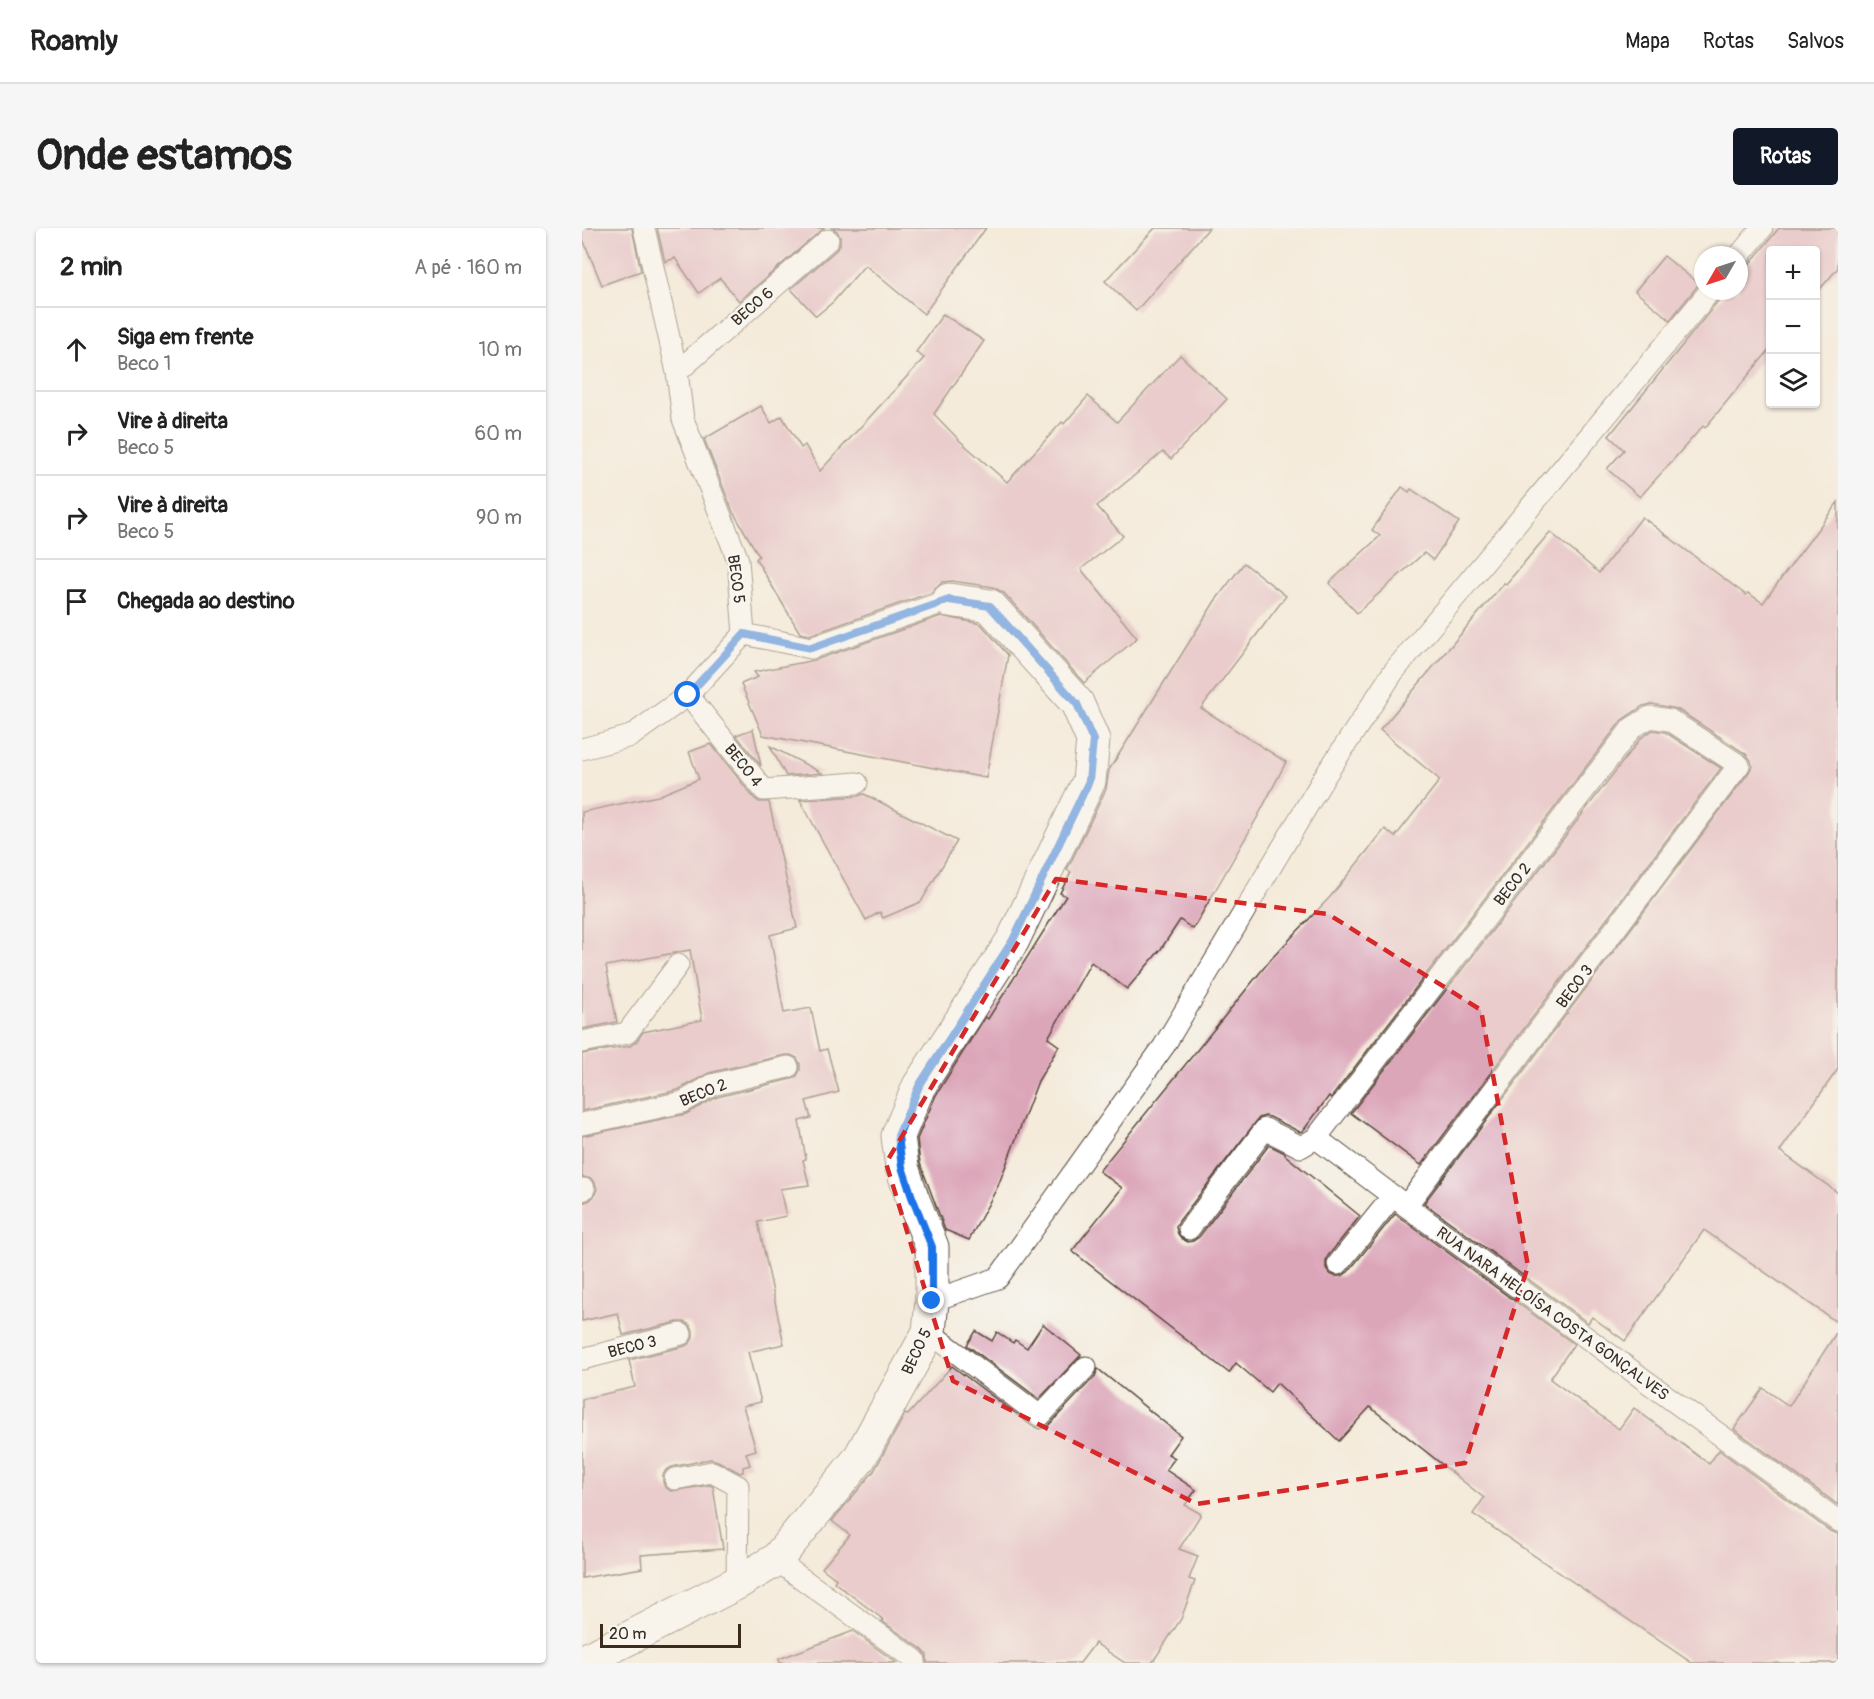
<!DOCTYPE html>
<html lang="pt">
<head>
<meta charset="utf-8">
<style>
	:root { --surface:#fff; --page:#f6f6f6; --text:#222; --muted:#767676; --line:#e0e0e0; --accent:#111827 }
	body { margin:0; font-family:Pangolin,sans-serif; background:var(--page); color:var(--text) }
	.controls { position:absolute; right:18px; top:18px; display:grid; overflow:hidden; border-radius:6px; box-shadow:0 2px 4px #0004 }
	.controls button { width:54px; height:54px; display:grid; place-items:center; padding:0; border:0; border-bottom:2px solid var(--line); background:var(--surface); color:var(--text); font:30px sans-serif }
	.compass { position:absolute; left:1112px; top:18px; width:54px; height:54px; border-radius:50%; background:var(--surface); box-shadow:0 2px 4px #0004; rotate:231deg }
	.scale { position:absolute; left:18px; bottom:15px; width:141px; box-sizing:border-box; padding-left:6px; border:3px solid #3b2a1e; border-top:0; font-size:16px; line-height:21px; white-space:nowrap; color:#3b2a1e; -webkit-text-stroke:4px #f6f6f2; paint-order:stroke }
	.stop { position:absolute; width:18px; height:18px; margin:-14px; border:4px solid #1a73e8; border-radius:50%; background:#fff }
	.stop.end { background:#1a73e8; border-color:#fff; box-shadow:0 2px 6px #0008 }
	.list { margin:0; padding:0; list-style:none }
	h2 { display:flex; justify-content:space-between; align-items:center; height:78px; margin:0; padding:0 24px; font-size:26px }
	h2 small { font-size:20px; font-weight:400; color:var(--muted) }
	.list li { display:grid; grid-template-columns:39px 1fr auto; gap:18px; align-items:center; box-sizing:border-box; height:84px; padding:0 24px; border-top:2px solid var(--line) }
	.list b { display:block; font-size:22px; white-space:nowrap }
	.list p { margin:0; font-size:20px; white-space:nowrap; color:var(--muted) }
	.list em { font-size:20px; font-style:normal; color:var(--muted) }
	.icon { flex:none; width:33px; height:33px; fill:none; stroke:currentColor; stroke-width:2; stroke-linecap:round; stroke-linejoin:round }
	.map { position:relative; flex:none; width:1256px; height:1435px; overflow:hidden; border-radius:6px }
	header { display:flex; align-items:center; gap:36px; box-sizing:border-box; height:84px; padding:0 30px; background:var(--surface); border-bottom:2px solid var(--line) }
	header strong { font-size:28px }
	nav { display:flex; gap:33px; margin-inline-start:auto; font-size:21px }
	.intro { display:flex; align-items:center; justify-content:space-between; box-sizing:border-box; height:144px; padding:0 36px }
	h1 { margin:0; font-size:42px }
	.button { padding:15px 27px; border-radius:6px; background:var(--accent); color:#fff; font-size:21px; font-weight:700 }
	main { display:flex; gap:36px; padding:0 36px }
	aside { flex:1; background:var(--surface); border-radius:6px; box-shadow:0 2px 4px #0004 }
	.map>svg:first-child { display:block }
	.building { fill:#dca6b9 }
	.lines { fill:none; stroke-linecap:round; stroke-linejoin:round }
	.lane-casing { stroke:#57473a; stroke-width:23 }
	.street-casing { stroke:#57473a; stroke-width:35 }
	.lane { stroke:#fff; stroke-width:21 }
	.street { stroke:#fff; stroke-width:33 }
	.route { stroke:#1a73e8; stroke-width:8 }
	.marked { fill:none; stroke:#d62828; stroke-width:4.5; stroke-dasharray:12 8; stroke-linejoin:round }
	.labels { text-anchor:middle; stroke-width:4.5; stroke-linejoin:round; paint-order:stroke }
	.street-label { font-size:16px; fill:#3b2a1e; stroke:#f6f6f2 }
</style>
</head>
<body>
<header>
<strong>Roamly</strong>
<nav><a>Mapa</a><a>Rotas</a><a>Salvos</a></nav>
</header>
<div class="intro"><h1>Onde estamos</h1><a class="button">Rotas</a></div>
<main>
<aside>
<h2>2 min<small>A pé · 160 m</small></h2>
<ul class="list">
<li><svg class="icon" aria-label="ahead" viewBox="0 0 24 24"><path d="M12 20V5M6 11l6-6 6 6"/></svg><div><b>Siga em frente</b><p>Beco 1</p></div><em>10 m</em></li>
<li><svg class="icon" aria-label="right" viewBox="0 0 24 24"><path d="M7 20v-9h11M14 6l5 5-5 5"/></svg><div><b>Vire à direita</b><p>Beco 5</p></div><em>60 m</em></li>
<li><svg class="icon" aria-label="right" viewBox="0 0 24 24"><path d="M7 20v-9h11M14 6l5 5-5 5"/></svg><div><b>Vire à direita</b><p>Beco 5</p></div><em>90 m</em></li>
<li><svg class="icon" aria-label="arrive" viewBox="0 0 24 24"><path d="M6 21V4h12l-3 4 3 4H6"/></svg><div><b>Chegada ao destino</b></div></li>
</ul>
</aside>
<div class="map">
<svg width="1256" height="1435" viewBox="0 0 1256 1435">
	<rect width="100%" height="100%" fill="#f6f6f2"/>
	<filter id="ink" filterUnits="userSpaceOnUse"><feTurbulence type="fractalNoise" baseFrequency=".0167" numOctaves="2"/><feDisplacementMap in="SourceGraphic" scale="12" xChannelSelector="R" yChannelSelector="G"/><feConvolveMatrix kernelMatrix="1 2 1 2 8 2 1 2 1" color-interpolation-filters="sRGB"/></filter>
	<filter id="wash" filterUnits="userSpaceOnUse"><feTurbulence type="fractalNoise" baseFrequency=".008" numOctaves="4" result="noise"/><feDisplacementMap in="SourceGraphic" scale="24" xChannelSelector="R" yChannelSelector="G"/><feGaussianBlur stdDeviation="1.35" result="paint"/><feColorMatrix in="noise" values="0 0 0 0 0 0 0 0 0 0 0 0 0 0 0 0 0 1.4 0 .05"/><feComposite in="paint" operator="in"/></filter>
	<g filter="url(#wash)">
		<rect width="100%" height="100%" fill="#f4ebdb"/>
		<g id="blocks">
			<g class="building">
				<path d="M0 0H50L59 43 20 57 0 9Z"/>
				<path d="M75 0H242L157 73 138 50 117 65 93 30 83 34Z"/>
				<path d="M250 0H404L342 86 283 37 251 74 234 88 209 61 254 22 258 17V9L255 3Z"/>
				<path d="M573 0H627L554 83 523 53Z"/>
				<path d="M1197 0H1256V40L1233 67V22H1188V121L1123 200 1121 198 1058 269 1025 241 1042 222 1027 208 1136 73 1146 63H1157V49Z"/>
				<path d="M1082 28 1117 56 1088 92 1053 63Z"/>
				<path d="M361 86 402 113 352 186 378 213 425 254 480 194 482 196 506 168 535 194 598 127 645 171 589 231 581 224 515 278 541 308 499 341 555 410 502 455 422 365 411 359 370 353 361 354 353 360 351 364 228 407 218 405 174 331 177 328 151 284 122 211 179 178 189 195 200 188 219 220 223 217 238 243 342 130 334 124Z"/>
				<path d="M820 259 827 264 829 261 877 294 851 332 842 325 775 385 747 355 798 308 790 302Z"/>
				<path d="M1256 274V841L1198 923 1256 965V1095L1122 1002 1043 1113 1010 1089 1006 1095 842 975 1167 544 1170 538 1169 532 1164 526 1095 481 1070 476 1061 478 1040 492 749 870 747 868 721 903 718 904 688 889 683 888 677 890 597 993 594 999 596 1006 600 1011 606 1014 611 1013 617 1009 687 917 703 925V927L778 988 746 1028 744 1033V1040L748 1046 753 1048H760L766 1044 813 986 992 1116 968 1151 1037 1201 1052 1180 1127 1236 1137 1222 1248 1303 1256 1306V1435H1110L891 1286 902 1270 788 1179 757 1213 695 1155 688 1164 654 1135 647 1145 490 1023 540 960 517 943 689 731 748 669 803 601 813 609 858 552 798 502 922 355 924 356 968 304 1017 345 1060 289 1164 367 1166 365 1181 375Z"/>
				<path d="M662 335 704 368 619 480 704 534 676 588 611 701 598 692 579 721 545 761 509 734 466 810 477 818 456 853 416 958 387 1012 363 1002 338 935 335 911 354 867 403 789 406 791 484 668 478 665 489 644 485 642 524 561 527 542 633 373Z"/>
				<path d="M359 388 399 396 426 427 404 550 181 507 159 456 176 449 172 444 233 432Z"/>
				<path d="M171 501 179 538 154 507Z"/>
				<path d="M1071 502 1083 504 1139 540 839 937 769 885 1059 510Z"/>
				<path d="M129 516 172 570 177 574H187L215 700 188 707 202 785 229 780 238 823 245 821 257 864 224 873 229 890 217 893 224 931 221 932 227 957 198 961 204 988 176 994 202 1116 166 1124 179 1174 161 1178 174 1222 164 1225 168 1237 161 1239V1244L158 1245 136 1233 128 1231 90 1239 84 1242 81 1247V1254L83 1259 89 1263 128 1257 131 1259 141 1321 59 1327 60 1340 0 1350V1171L53 1159 47 1132 103 1118 108 1115 111 1110V1103L108 1097 103 1094H96L41 1107 36 1085 0 1093V975L8 972 12 968 15 961 13 955 9 951 0 949V908L104 886 135 869 209 851 215 848 218 842V836L215 830 209 827H203L127 845 96 862 0 883V826L48 818 55 813 61 804 120 792 108 722 24 738 35 794 0 801V584L76 568 117 551 107 524Z"/>
				<path d="M188 518 240 545 204 548Z"/>
				<path d="M282 566 375 613 339 674 301 690 298 684 284 692 218 572 276 568Z"/>
				<path d="M461 1096 499 1127 457 1171 385 1117 394 1103 410 1113 415 1104 431 1115 433 1112 445 1120Z"/>
				<path d="M1256 1102V1277L1152 1201 1181 1160 1207 1178Z"/>
				<path d="M370 1138 450 1198 457 1201 463 1200 467 1197 513 1148 516 1141 599 1208 586 1226 593 1230 584 1242 614 1262 603 1277 619 1286 597 1321 616 1328 607 1351 613 1353 599 1391 570 1435H543L513 1415 498 1435H345V1427L341 1422 300 1393 302 1392 252 1354 254 1351 240 1340 268 1307 250 1293 292 1243 323 1186 326 1187Z"/>
				<path d="M271 1403 315 1435H198L197 1431Z"/>
			</g>
		</g>
	</g>
	<g filter="url(#ink)">
		<use href="#blocks" fill-opacity="0" stroke="#57473a" stroke-width="1.5"/>
		<g class="lines">
			<defs>
				<g id="lane">
					<path d="M62 0 95 144 101 191 156 332 162 406 229 420 367 372"/>
					<path d="M1157 28 1180 0"/>
					<path d="M95 144 246 12"/>
					<path d="M106 467 182 562 275 555"/>
					<path d="M0 521 49 508 106 467 162 406"/>
					<path d="M0 814 45 805 96 737"/>
					<path d="M0 896 101 874 130 857 206 839"/>
					<path d="M734 910 824 978 1256 1293"/>
					<path d="M0 962 2 961"/>
					<path d="M607 1001 683 901 719 919 734 910 1050 500 1068 489 1088 492 1157 537 824 978"/>
					<path d="M756 1036 811 968"/>
					<path d="M350 1073 416 1050 582 818 743 548 812 443 1128 63"/>
					<path d="M347 1104 458 1188 504 1139"/>
					<path d="M0 1131 99 1106"/>
					<path d="M93 1251 130 1244 156 1258 155 1355"/>
					<path d="M194 1332 333 1432"/>
				</g>
				<path id="street" d="M0 1434 155 1355 194 1332 277 1231 347 1104 350 1073V1019L330 969 320 939 316 908 337 858 431 712 507 553 511 512 495 475 408 378 367 372"/>
			</defs>
			<use href="#lane" class="lane-casing"/>
			<use href="#street" class="street-casing"/>
			<use href="#lane" class="lane"/>
			<use href="#street" class="street"/>
		</g>
	</g>
	<g class="lines" filter="url(#ink)">
		<path class="route" d="M106 467 162 406 229 420 367 372 408 378 495 476 511 512 507 553 431 712 337 858 316 908 320 939 330 969 350 1019V1073"/>
	</g>
	<path d="M0 0H1256V1435H0ZM474 651 746 686 899 782 946 1038 883 1235 615 1276 371 1153 304 935Z" fill="#f4ebdb" fill-opacity=".55" fill-rule="evenodd"/>
	<path class="marked" d="M474 651 746 686 899 782 946 1038 883 1235 615 1276 371 1153 304 935Z"/>
	<g class="labels">
		<g class="street-label">
			<text transform="translate(170 78) rotate(-41)" y="6">BECO 6</text>
			<text transform="translate(155 351) rotate(82)" y="6">BECO 5</text>
			<text transform="translate(162 537) rotate(51)" y="6">BECO 4</text>
			<text transform="translate(930 656) rotate(-52)" y="6">BECO 2</text>
			<text transform="translate(992 758) rotate(-53)" y="6">BECO 3</text>
			<text transform="translate(121 864) rotate(-22)" y="6">BECO 2</text>
			<text transform="translate(971 1085) rotate(36)" y="6">RUA NARA HELOÍSA COSTA GONÇALVES</text>
			<text transform="translate(50 1118) rotate(-14)" y="6">BECO 3</text>
			<text transform="translate(334 1123) rotate(-65)" y="6">BECO 5</text>
		</g>
	</g>
</svg>
<div class="controls">
<button>+</button>
<button>−</button>
<button><svg class="icon" aria-label="layers" viewBox="0 0 24 24"><path d="M12 4l9 5-9 5-9-5zM3 14l9 5 9-5"/></svg></button>
</div>
<svg class="compass" viewBox="-18 -18 36 36"><path d="M0-13l5 13h-10z" fill="#e53935"/><path d="M0 13l5-13h-10z" fill="#767676"/></svg>
<div class="scale">20 m</div>
<div class="stop" style="left:106px;top:467px"></div>
<div class="stop end" style="left:350px;top:1073px"></div>
</div>
</main>
</body>
</html>
